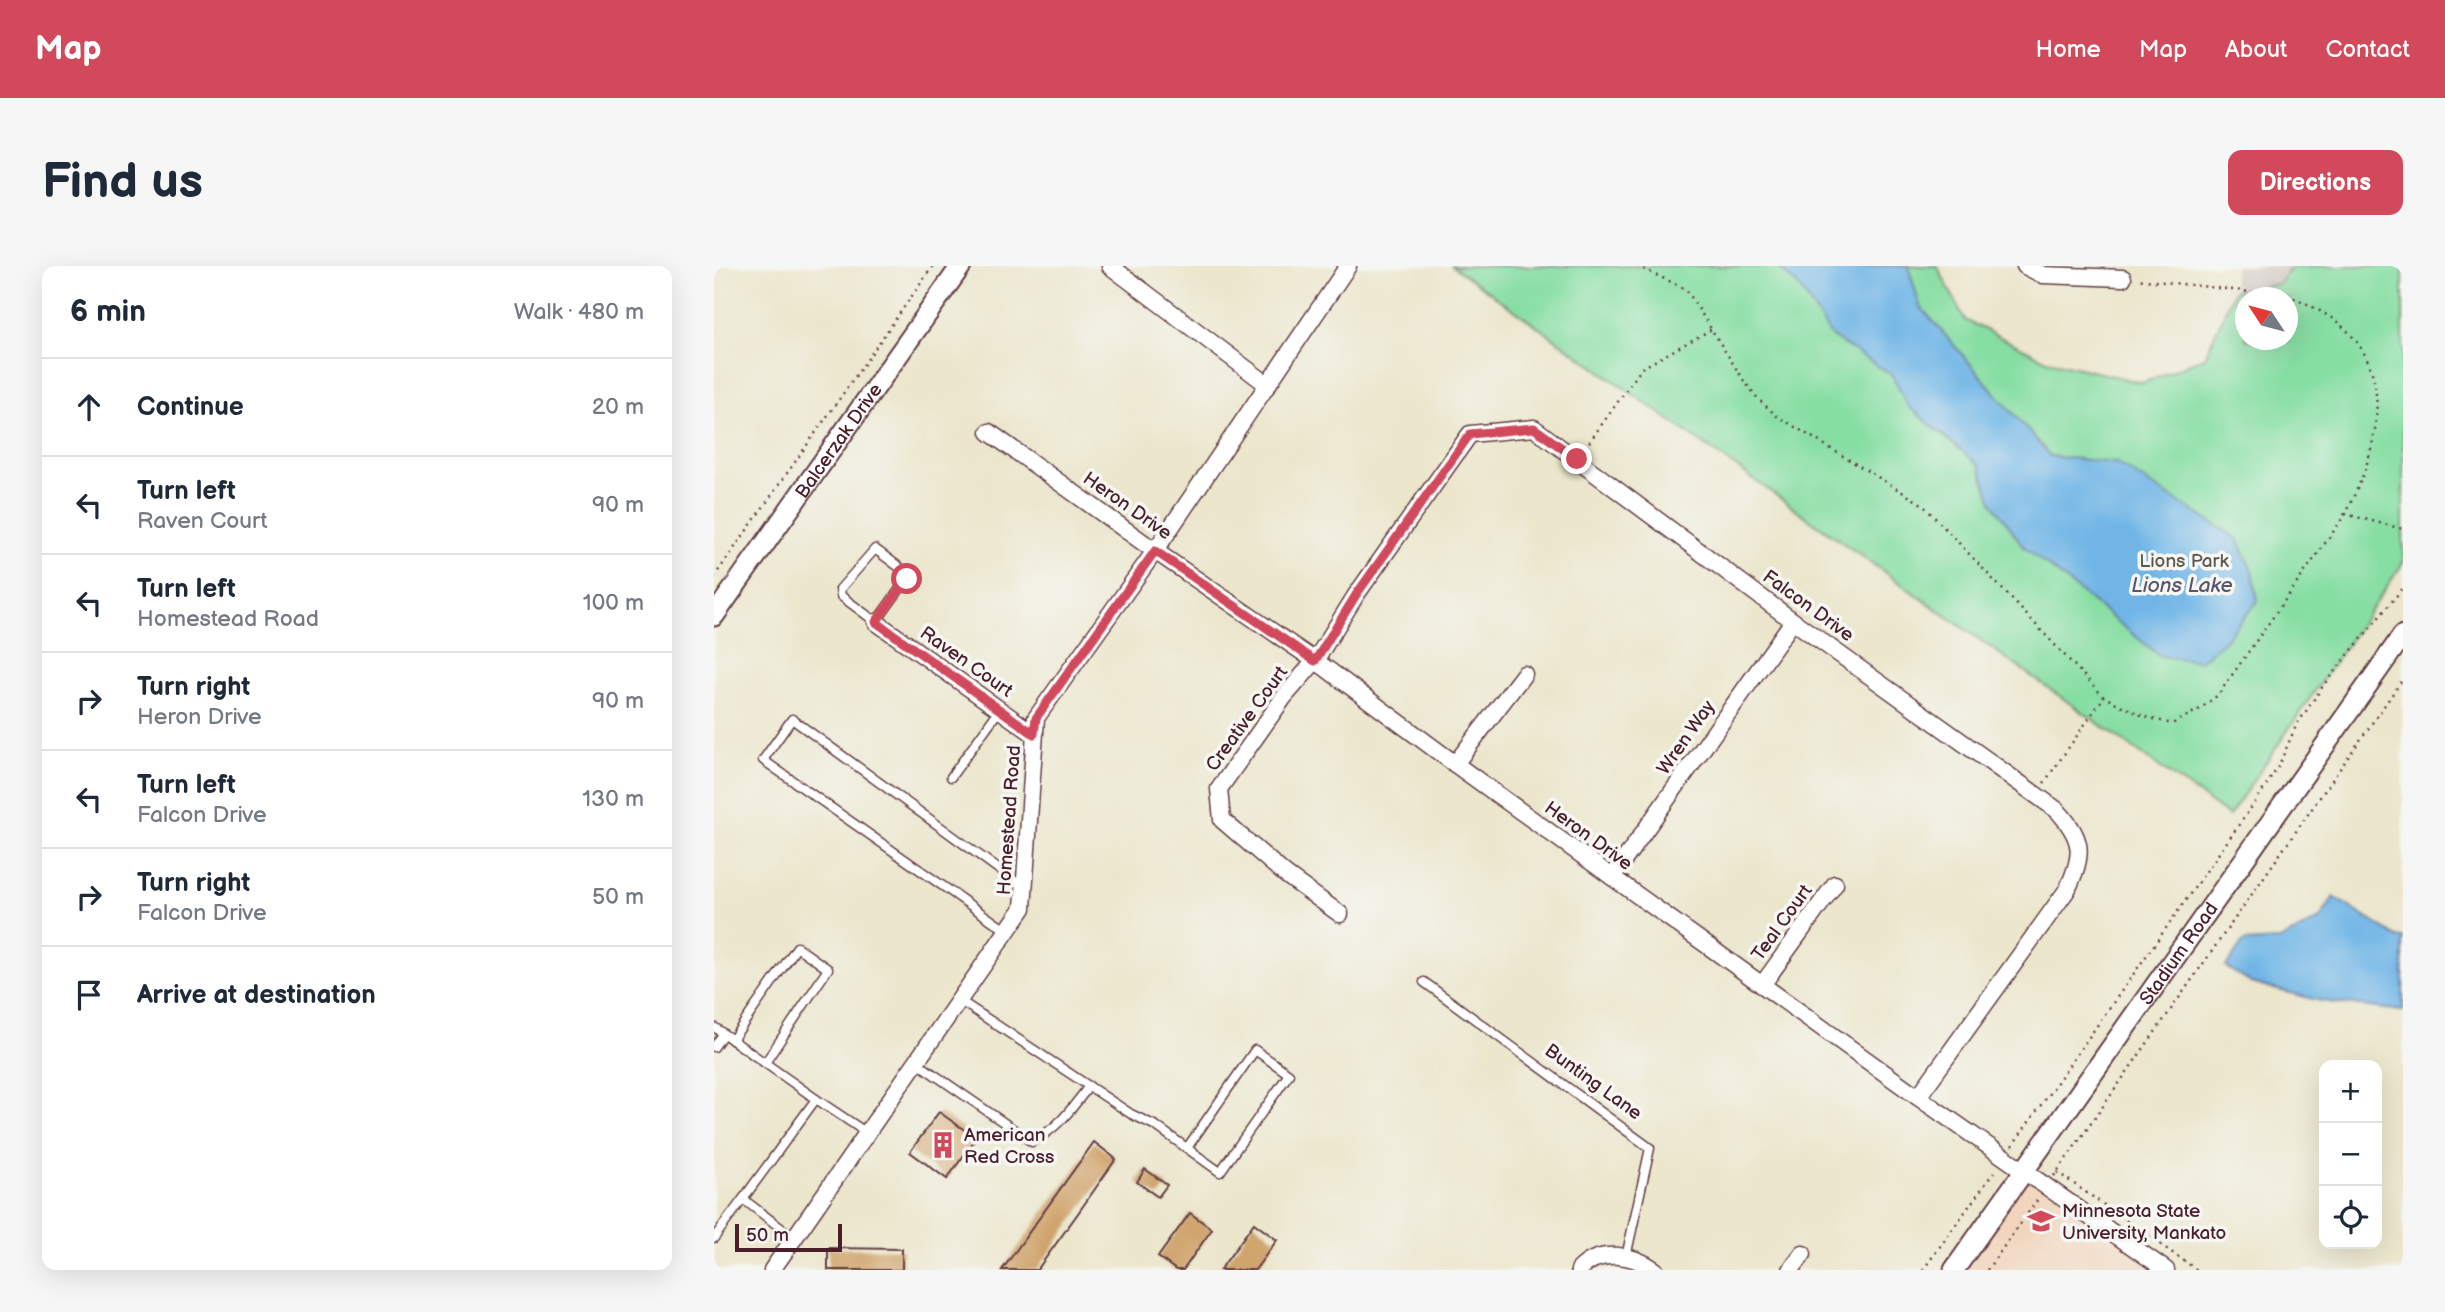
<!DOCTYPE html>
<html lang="en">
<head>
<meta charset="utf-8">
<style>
	:root { --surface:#fff; --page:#f6f6f7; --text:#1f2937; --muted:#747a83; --line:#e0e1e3; --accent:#d1495b }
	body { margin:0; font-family:"Balsamiq Sans",sans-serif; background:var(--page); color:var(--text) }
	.controls { position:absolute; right:21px; bottom:21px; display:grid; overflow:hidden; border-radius:14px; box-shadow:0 7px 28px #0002 }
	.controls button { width:63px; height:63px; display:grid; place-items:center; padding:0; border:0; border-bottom:2px solid var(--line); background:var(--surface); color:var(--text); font:35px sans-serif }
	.compass { position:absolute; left:1521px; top:21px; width:63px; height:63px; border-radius:50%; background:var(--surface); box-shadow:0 7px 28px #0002; rotate:306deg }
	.scale { position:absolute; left:21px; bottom:18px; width:107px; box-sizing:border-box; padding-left:7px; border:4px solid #4a1f2b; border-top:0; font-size:19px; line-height:24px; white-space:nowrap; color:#4a1f2b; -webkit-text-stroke:5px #f6f6f2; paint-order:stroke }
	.stop { position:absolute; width:21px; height:21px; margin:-16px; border:5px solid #d1495b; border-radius:50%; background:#fff }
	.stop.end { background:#d1495b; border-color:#fff; box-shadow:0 2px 7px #0008 }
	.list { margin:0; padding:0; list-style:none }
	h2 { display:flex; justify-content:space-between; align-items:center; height:91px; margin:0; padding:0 28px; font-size:30px }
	h2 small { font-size:23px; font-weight:400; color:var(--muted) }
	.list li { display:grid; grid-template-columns:46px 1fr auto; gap:21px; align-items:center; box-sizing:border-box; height:98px; padding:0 28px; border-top:2px solid var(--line) }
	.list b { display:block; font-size:26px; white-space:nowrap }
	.list p { margin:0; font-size:23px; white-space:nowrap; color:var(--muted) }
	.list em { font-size:23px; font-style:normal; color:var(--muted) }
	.icon { flex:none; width:38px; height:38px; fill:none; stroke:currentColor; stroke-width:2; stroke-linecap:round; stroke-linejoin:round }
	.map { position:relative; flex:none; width:1689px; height:1004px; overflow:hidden; border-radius:14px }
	header { display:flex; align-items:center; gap:42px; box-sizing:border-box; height:98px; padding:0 35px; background:var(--accent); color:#fff }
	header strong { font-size:33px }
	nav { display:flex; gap:38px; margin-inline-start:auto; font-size:24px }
	.intro { display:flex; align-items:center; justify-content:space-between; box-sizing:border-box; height:168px; padding:0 42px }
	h1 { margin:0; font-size:49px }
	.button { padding:18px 32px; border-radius:14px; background:var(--accent); color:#fff; font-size:24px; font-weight:700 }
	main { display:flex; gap:42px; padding:0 42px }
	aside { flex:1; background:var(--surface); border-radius:14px; box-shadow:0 7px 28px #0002 }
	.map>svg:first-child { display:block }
	.built { fill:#f1d5bd }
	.industrial { fill:#cec1ba }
	.green { fill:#86dea3; stroke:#687e67; stroke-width:2; fill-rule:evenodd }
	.water { fill:#70b5e6; stroke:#5d6a88; stroke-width:2 }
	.building { fill:#d0a46d }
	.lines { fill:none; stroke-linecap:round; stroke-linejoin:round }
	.service-casing { stroke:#623d43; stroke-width:11 }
	.minor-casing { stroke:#623d43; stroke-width:19 }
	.tertiary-casing { stroke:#623d43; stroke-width:23 }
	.path { stroke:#623d43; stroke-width:2.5; stroke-dasharray:2 5; stroke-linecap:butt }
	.service { stroke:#fff; stroke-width:8 }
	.minor { stroke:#fff; stroke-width:16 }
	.tertiary { stroke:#fff; stroke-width:19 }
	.route { stroke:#d1495b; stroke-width:9 }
	.labels { text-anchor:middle; stroke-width:7; stroke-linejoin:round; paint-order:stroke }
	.street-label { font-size:19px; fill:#4a1f2b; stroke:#f6f6f2 }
	.park-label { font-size:19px; fill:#5c584f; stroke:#f6f6f2 }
	.poi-label { font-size:19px; fill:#4a1f2b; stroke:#f6f6f2; text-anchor:start }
	.water-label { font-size:21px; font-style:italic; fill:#57546c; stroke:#f6f6f2 }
</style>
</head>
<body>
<header>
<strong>Map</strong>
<nav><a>Home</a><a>Map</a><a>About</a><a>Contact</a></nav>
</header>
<div class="intro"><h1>Find us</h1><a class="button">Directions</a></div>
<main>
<aside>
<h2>6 min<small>Walk · 480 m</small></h2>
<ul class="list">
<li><svg class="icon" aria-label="ahead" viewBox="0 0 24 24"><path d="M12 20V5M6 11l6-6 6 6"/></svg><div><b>Continue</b></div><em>20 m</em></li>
<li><svg class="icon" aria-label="left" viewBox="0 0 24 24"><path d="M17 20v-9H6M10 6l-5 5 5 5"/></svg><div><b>Turn left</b><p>Raven Court</p></div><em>90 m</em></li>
<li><svg class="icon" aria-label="left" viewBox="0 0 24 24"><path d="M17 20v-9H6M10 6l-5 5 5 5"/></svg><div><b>Turn left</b><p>Homestead Road</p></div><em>100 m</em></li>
<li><svg class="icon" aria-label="right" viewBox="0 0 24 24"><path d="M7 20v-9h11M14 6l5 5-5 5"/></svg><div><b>Turn right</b><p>Heron Drive</p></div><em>90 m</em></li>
<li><svg class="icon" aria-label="left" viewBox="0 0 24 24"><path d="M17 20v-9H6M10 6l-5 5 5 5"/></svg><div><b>Turn left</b><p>Falcon Drive</p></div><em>130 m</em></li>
<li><svg class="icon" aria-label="right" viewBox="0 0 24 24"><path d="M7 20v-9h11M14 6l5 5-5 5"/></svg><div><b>Turn right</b><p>Falcon Drive</p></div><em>50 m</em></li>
<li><svg class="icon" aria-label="arrive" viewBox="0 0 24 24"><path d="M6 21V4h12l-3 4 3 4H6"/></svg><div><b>Arrive at destination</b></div></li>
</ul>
</aside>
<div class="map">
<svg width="1689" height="1004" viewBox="0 0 1689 1004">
	<rect width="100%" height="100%" fill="#f6f6f2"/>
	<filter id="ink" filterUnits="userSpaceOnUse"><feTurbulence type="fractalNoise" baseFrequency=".0143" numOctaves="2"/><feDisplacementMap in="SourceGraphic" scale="14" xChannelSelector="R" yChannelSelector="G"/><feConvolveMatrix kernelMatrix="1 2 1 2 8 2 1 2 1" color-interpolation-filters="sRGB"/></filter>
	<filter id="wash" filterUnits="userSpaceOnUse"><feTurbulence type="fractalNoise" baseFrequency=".00686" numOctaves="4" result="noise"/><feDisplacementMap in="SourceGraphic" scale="28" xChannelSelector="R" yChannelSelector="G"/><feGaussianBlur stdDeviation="1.57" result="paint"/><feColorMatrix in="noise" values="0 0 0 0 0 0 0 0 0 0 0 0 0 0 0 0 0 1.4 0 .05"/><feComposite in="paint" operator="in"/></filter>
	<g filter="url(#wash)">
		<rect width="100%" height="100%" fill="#ebe6cc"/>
		<path class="built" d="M1310 905 1452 1004H1236Z"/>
		<path class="industrial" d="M1521 0H1579L1564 18 1520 25Z"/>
		<path class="green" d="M738 0H1223L1251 54 1335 95 1429 117 1491 91 1520 25 1564 18 1579 0H1689V297L1515 550ZM1532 32H1574V74H1532Z"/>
		<g class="water">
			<path d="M1063 0H1194L1206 40 1336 190 1402 197 1524 273 1539 307 1544 335 1509 376 1486 395 1446 390 1309 280 1278 236 1265 199 1194 140 1178 109 1118 71 1086 22Z"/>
			<path d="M1620 631 1683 671 1689 672V745L1607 735 1537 717 1512 701 1529 676 1566 674 1606 653Z"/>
		</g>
		<g id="blocks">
			<g class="building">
				<path d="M225 846 262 872 233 913 196 886Z"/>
				<path d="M380 876 402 893 362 950 323 1004H288Z"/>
				<path d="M431 903 453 919 444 931 423 916Z"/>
				<path d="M476 947 498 963 469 1004H462L444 991Z"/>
				<path d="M540 957 563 974 541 1004H506Z"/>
				<path d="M114 982 188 983V1004H114Z"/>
			</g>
		</g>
	</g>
	<g filter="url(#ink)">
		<use href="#blocks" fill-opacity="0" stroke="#623d43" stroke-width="2"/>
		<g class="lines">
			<defs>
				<g id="service">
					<path d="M161 283 193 307V313L162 356 127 330 126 323Z"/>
					<path d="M237 511 286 443"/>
					<path d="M293 665 49 494 78 453 309 621"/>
					<path d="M710 716 936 882 912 991"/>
					<path d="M245 734 417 848 442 860 506 906 575 808 541 784 473 882"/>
					<path d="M0 761 102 833"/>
					<path d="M18 774 83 681 114 703 51 797"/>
					<path d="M0 781 9 768"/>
					<path d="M202 796 318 876C345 861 356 845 375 820"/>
					<path d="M0 972 29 933"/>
					<path d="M80 972 29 933 102 833 153 867"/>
				</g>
				<g id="minor">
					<path d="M396 0 554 119"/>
					<path d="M1311 0 1329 9 1409 12"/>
					<path d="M275 166 441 285 613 403 741 498 1204 831 1452 1004"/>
					<path d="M162 356 320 468"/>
					<path d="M741 498 810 408"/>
					<path d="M898 611 1079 355"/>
					<path d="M626 648 572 609 508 554 505 523 570 431 601 395 642 329 756 168 820 162 1079 355 1343 544C1370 574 1370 588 1353 624L1204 831"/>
					<path d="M1048 719 1121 618"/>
					<path d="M58 1004 309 642 322 452 441 285 634 0"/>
					<path d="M865 1004C885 982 919 988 941 1004"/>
					<path d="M1077 1004 1089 988"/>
				</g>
				<g id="tertiary">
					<path id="s1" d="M0 350 247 0"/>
					<path id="s2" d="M1240 1004 1689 369"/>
				</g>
			</defs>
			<use href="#service" class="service-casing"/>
			<use href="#minor" class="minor-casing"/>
			<use href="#tertiary" class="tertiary-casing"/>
			<g class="path">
				<path d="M923 0 972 23 1030 115 1045 134 1063 150 1208 238 1390 431 1429 450 1458 458 1486 443 1504 429 1624 259C1664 195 1689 99 1616 51 1604 44 1590 35 1577 31 1564 28 1548 28 1535 26 1497 21 1460 17 1422 13"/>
				<path d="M871 182 928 102 998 63"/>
				<path d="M1631 248 1689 263"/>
				<path d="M0 311 219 0"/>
				<path d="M1330 517 1390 431"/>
				<path d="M1298 880 1546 529 1564 501 1582 460 1611 417 1689 322"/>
				<path d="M1343 906 1483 1004"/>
				<path d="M1340 910 1689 413"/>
				<path d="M1209 1004 1282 903"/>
				<path d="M1273 1004 1324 933"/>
			</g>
			<use href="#service" class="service"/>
			<use href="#minor" class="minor"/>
			<use href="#tertiary" class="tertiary"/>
		</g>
	</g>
	<g class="lines" filter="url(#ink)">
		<path class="route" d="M193 313 162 356 320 468 322 452 441 285 601 395 642 329 756 168 820 162 863 193"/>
	</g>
	<defs>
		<symbol id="building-bare" viewBox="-9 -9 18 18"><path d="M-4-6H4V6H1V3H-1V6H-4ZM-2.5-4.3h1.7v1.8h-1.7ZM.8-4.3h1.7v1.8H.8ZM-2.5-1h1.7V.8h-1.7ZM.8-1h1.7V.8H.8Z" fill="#d1495b" stroke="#f6f6f2" stroke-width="2.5" paint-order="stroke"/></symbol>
		<symbol id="university-bare" viewBox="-9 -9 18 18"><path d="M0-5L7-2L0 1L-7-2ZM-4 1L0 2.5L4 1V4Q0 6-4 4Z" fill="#d1495b" stroke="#f6f6f2" stroke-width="2.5" paint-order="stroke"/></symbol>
	</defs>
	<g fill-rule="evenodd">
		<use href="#building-bare" x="210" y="860" width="38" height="38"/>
		<use href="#university-bare" x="1308" y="936" width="38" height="38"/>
	</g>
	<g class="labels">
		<g class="street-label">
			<text dy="7" stroke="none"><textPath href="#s1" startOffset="215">Balcerzak Drive</textPath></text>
			<text transform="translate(414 239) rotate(35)" y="7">Heron Drive</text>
			<text transform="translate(1095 339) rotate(36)" y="7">Falcon Drive</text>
			<text transform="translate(253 395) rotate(35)" y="7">Raven Court</text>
			<text transform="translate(532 452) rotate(-54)" y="7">Creative Court</text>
			<text transform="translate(971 471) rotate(-55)" y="7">Wren Way</text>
			<text transform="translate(294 554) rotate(-86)" y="7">Homestead Road</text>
			<text transform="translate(875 569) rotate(36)" y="7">Heron Drive</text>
			<text transform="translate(1067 656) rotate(-54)" y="7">Teal Court</text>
			<text dy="7" stroke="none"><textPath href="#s2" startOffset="388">Stadium Road</textPath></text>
			<text transform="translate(880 815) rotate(36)" y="7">Bunting Lane</text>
		</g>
		<g class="park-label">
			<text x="1470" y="301">Lions Park</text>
		</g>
		<g class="poi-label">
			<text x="250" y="875">American<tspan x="250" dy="22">Red Cross</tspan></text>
			<text x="1348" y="951">Minnesota State<tspan x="1348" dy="22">University, Mankato</tspan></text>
		</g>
		<g class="water-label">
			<text x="1468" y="326">Lions Lake</text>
		</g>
	</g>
</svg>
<div class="controls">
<button>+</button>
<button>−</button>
<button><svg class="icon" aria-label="locate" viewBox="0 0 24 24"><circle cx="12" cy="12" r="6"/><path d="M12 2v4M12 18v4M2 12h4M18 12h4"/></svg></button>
</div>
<svg class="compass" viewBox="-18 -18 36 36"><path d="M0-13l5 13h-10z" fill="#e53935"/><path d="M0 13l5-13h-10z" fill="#747a83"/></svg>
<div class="scale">50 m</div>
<div class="stop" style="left:193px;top:313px"></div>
<div class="stop end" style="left:863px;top:193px"></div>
</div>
</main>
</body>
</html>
